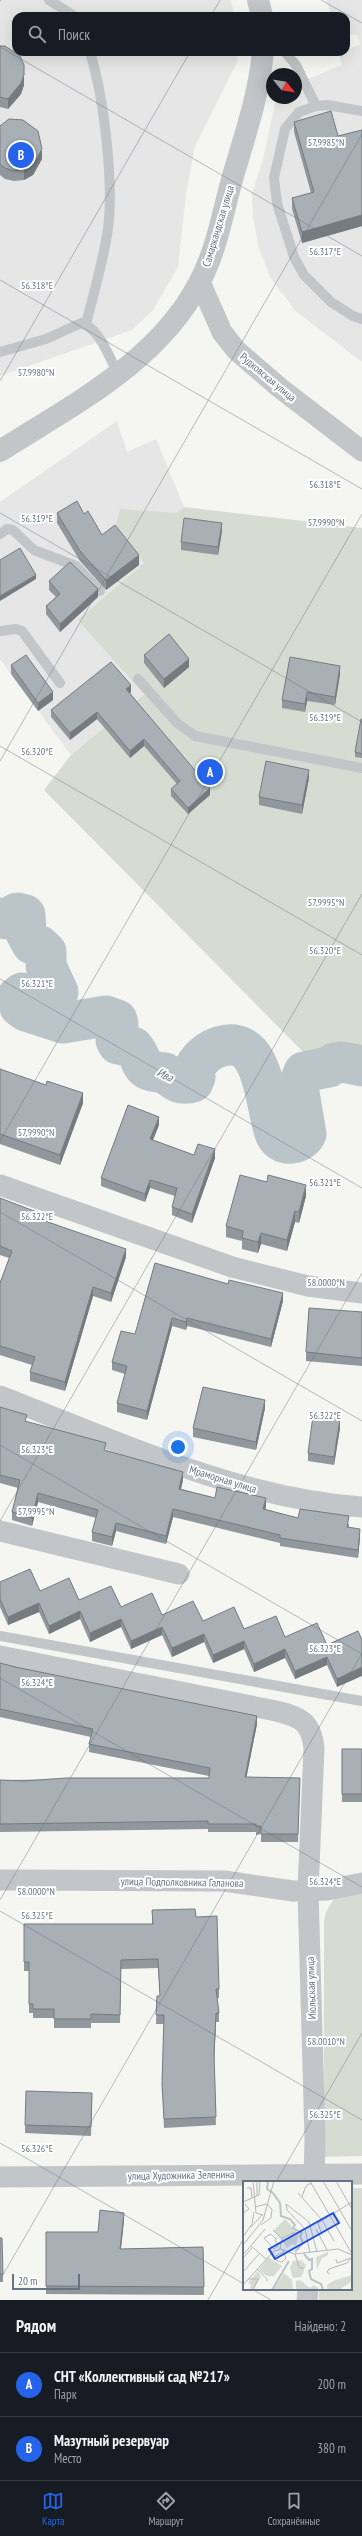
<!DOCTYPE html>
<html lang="ru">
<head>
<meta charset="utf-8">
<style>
	:root { --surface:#171b24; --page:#20242c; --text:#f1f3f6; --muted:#9ea1a6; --line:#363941; --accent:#2563eb }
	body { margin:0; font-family:"PT Sans Narrow",sans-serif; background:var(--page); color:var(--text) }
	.compass { position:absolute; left:266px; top:68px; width:36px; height:36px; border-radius:50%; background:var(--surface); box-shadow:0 4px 16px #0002; rotate:120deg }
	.scale { position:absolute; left:12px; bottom:10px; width:68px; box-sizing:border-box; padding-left:4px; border:2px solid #647482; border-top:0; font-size:11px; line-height:14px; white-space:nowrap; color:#647482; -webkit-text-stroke:3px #fff; paint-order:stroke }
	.you { position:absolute; left:178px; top:1447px; width:14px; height:14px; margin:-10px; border:3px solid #fff; border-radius:50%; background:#1a73e8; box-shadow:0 0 0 6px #1a73e833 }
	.badge { display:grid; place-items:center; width:26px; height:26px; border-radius:50%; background:var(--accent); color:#fff; font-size:13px; font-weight:700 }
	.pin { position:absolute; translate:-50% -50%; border:2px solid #fff; box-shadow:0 1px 4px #0006 }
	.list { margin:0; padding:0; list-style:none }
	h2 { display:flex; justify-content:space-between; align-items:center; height:52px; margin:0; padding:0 16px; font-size:17px }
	h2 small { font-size:13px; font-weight:400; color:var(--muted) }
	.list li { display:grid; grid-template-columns:26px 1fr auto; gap:12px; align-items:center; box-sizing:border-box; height:64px; padding:0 16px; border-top:1px solid var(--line) }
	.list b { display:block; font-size:15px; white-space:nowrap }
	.list p { margin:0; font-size:13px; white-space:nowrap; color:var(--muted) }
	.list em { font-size:13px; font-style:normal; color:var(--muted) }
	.icon { flex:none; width:22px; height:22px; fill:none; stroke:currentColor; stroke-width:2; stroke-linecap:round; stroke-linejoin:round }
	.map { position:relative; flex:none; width:362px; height:2300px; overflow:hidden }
	.search { position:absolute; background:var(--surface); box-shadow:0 4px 16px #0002; left:12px; right:12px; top:12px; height:44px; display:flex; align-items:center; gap:10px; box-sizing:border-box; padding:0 14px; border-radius:12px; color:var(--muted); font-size:15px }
	.sheet { height:180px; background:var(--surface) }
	nav { display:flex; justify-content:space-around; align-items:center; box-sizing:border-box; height:56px; border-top:1px solid var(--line); background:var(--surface); font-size:11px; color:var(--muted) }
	nav a { display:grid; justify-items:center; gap:2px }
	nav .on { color:var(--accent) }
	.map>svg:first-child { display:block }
	.built { fill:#e5e6e5 }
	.green { fill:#d6dcd2 }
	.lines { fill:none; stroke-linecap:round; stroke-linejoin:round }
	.river { stroke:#bbc5c9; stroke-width:41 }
	.service { stroke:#c2c6c9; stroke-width:10 }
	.minor { stroke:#c2c6c9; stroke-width:21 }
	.tertiary { stroke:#c2c6c9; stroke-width:22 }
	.wall { fill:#90979d }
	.shaded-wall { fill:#767b7f }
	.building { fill:#a8b0b6; stroke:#767b7f }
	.ticks { fill:none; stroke:#647482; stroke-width:1; stroke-opacity:0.45 }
	.labels { text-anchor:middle; stroke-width:4; stroke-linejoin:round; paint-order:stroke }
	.street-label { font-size:11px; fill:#647482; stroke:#fff }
	.water-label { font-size:12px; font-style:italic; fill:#60767f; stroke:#fff }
	.inset-river { fill:none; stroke:#bbc5c9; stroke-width:2 }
	.inset-road { fill:none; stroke:#b2b9be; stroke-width:1 }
	.view { fill:#1d4ed8; fill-opacity:0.15; stroke:#1d4ed8; stroke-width:2 }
	.inset-edge { fill:none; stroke:#647482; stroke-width:2 }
	.ticks-label { font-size:10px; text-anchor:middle; fill:#647482; stroke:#fff; stroke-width:4; stroke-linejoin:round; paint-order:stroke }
</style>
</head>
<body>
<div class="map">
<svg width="362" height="2300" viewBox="0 0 362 2300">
	<rect width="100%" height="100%" fill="#f5f5f1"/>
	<g class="built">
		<path d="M0 0H231L234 16H16V52H238L237 62 195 146 186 194 178 267 153 310 132 330 0 376Z"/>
		<path d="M326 0H362V362L294 310 283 293H281L270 277 259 248 253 217 252 193 263 160 276 98H296V84L342 65 339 52H346V50L360 44 357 35 346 33V16H332Z"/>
		<path d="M117 421 127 452 156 439 184 507 176 513 115 529 144 563 79 620 144 693 71 755 0 659V502Z"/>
	</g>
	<g class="green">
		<path d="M184 507 362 528V1054L316 1065 44 790 71 755 144 694 78 620 144 563 115 529 120 509 176 513Z"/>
		<path d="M362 1892V2156L324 2157V1921L326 1912 334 1899Z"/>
		<path d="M351 2188H362V2300H319V2289H351Z"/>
	</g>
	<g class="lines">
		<path class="river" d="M0 918 7 919 17 913 25 915 26 933 32 944 40 946 46 952V966L58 992C45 1006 37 995 22 993L17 997 20 1007 26 1011 63 1023 106 1016 117 1020 118 1024 116 1040 118 1044 133 1047C147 1064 135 1070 165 1073 174 1080 180 1086 193 1082L195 1077 193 1071C198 1059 209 1049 222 1046 266 1035 265 1108 275 1133 280 1147 299 1146 306 1134L298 1087 304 1072 329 1067 334 1063 342 1062 362 1066"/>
		<g class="service">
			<path d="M49 0 74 16"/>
			<path d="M285 52 296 65 316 106"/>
			<path d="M362 111 327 105 316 106 299 112 285 129 274 178 277 203 294 257 304 275 331 302 353 316 362 319"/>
			<path d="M86 324C94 292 103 262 108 229 114 182 104 98 90 52"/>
			<path d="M0 352 46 339 81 323C99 327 110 359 118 374"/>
			<path d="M0 534 7 529 13 530 34 550 76 566 100 591"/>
			<path d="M0 631 16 629 22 631 60 683"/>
			<path d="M138 679 177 723 195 736 362 768"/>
			<path d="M0 1636 362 1701"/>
		</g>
		<g class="minor">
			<path d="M200 282 222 332 236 350 280 388 362 451"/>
			<path d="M0 1185 232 1267 308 1286 362 1293"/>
			<path d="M0 1396C117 1441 235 1498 362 1507"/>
			<path d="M0 1531 179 1574"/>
			<path d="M0 1656 276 1711C300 1717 311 1721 314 1748L308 1891 315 2138 314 2182"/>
			<path d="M0 1880 224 1881 293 1891 327 1890 362 1883"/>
			<path d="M0 2177 362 2174"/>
			<path d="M307 2300 308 2289"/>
		</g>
		<g class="tertiary">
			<path d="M258 0 262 16"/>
			<path d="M0 451C72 405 158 362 199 283 217 250 223 211 233 176 245 135 259 94 263 52"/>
		</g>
	</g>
	<g class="wall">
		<path d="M0 46 24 85 21 94 8 109 0 107Z"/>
		<path d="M294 122 338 136 362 130V226L302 243 292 209V198L311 193 294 132Z"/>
		<path d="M0 126 42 159 33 175 24 180 14 181 5 179 0 175Z"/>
		<path d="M57 513 84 514 102 535 139 565 106 590 80 561 57 523Z"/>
		<path d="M222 531 218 555 181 550V542Z"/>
		<path d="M49 581 98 597 60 632 46 614V606L56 597 49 590Z"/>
		<path d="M144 655 189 667 164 688 144 663Z"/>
		<path d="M11 665 53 700 38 711 11 674Z"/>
		<path d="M340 674 335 705 307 701 305 712 282 708V700Z"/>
		<path d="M131 692 130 693 210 795 188 814 171 796V789L177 784 144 746 130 758 97 719 70 740 51 717V710Z"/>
		<path d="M362 719V758L355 757V752Z"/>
		<path d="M309 778 302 814 259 805V797Z"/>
		<path d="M0 1069 83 1103 60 1165 0 1144Z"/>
		<path d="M159 1125 153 1140 194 1155 215 1158 192 1223 172 1215V1207L175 1196 150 1188 145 1202 101 1186V1178Z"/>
		<path d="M306 1196 299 1223 295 1222 287 1251 261 1244 258 1253 242 1249V1241L226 1237V1226Z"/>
		<path d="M0 1198 47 1222 126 1257 111 1302 93 1296 65 1391 30 1381V1372L32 1365 0 1355V1283L9 1258 0 1255Z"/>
		<path d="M155 1263 283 1301 271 1347 187 1326 186 1330 172 1326 147 1420 117 1412V1403L125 1374 112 1370V1362L135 1334Z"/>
		<path d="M362 1312V1366L306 1361V1352Z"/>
		<path d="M0 1407 27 1422 183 1480 181 1489 215 1498 266 1507 265 1509 298 1518 349 1524V1527L360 1537 358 1558 280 1546V1543L173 1517 166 1544 116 1531 112 1546 92 1541V1532L96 1518 38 1502 32 1526 12 1520V1512L18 1488 0 1483Z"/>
		<path d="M265 1408 256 1450 193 1437V1428Z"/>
		<path d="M340 1428 334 1465 308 1461V1453Z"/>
		<path d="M0 1582 79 1600 162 1615 203 1621 327 1645 358 1631 337 1687 327 1665 295 1679 285 1658 254 1672 244 1649 213 1663 204 1642 172 1657 162 1635 131 1649 121 1627 90 1642 80 1619 49 1634 39 1612 8 1625 0 1607Z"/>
		<path d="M0 1663 257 1724 246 1777 300 1778 298 1842H261V1834L256 1835V1832H208V1829L0 1832V1780L209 1778V1776L89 1752V1744L91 1737 0 1717Z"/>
		<rect x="342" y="1749" width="20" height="53"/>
		<path d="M152 1910 196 1917 219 1989V1998H217L219 2013V2022H216L214 2059 216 2125 164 2128 162 2084 164 2024H156L157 1996H160L158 1968 121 1969 120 2023H91V2028H54V2018H33V2013H29V1971H24V1924H152Z"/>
		<path d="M92 2093 91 2136 25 2133V2125Z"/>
		<path d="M124 2220 121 2249 203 2247 204 2295 46 2294V2232H98Z"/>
		<path d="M0 2238 3 2274V2282H0Z"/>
	</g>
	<g class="shaded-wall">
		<path d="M24 75V85L21 94 8 109V99Z"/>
		<path d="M42 149V159L33 175 24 180V169Z"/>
		<path d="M362 215V226L302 243V232Z"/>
		<path d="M222 523V531L218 555V547Z"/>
		<path d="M139 555V565L106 590V580Z"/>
		<path d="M36 575V579L0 601V596Z"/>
		<path d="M98 589V597L60 632V624Z"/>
		<path d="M189 659V667L164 688V679Z"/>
		<path d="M340 666V674L335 705V697Z"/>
		<path d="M131 685V692L126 696V689Z"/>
		<path d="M53 692V700L38 711V703Z"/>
		<path d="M307 692V701L305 712V704Z"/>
		<path d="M97 712V719L70 740V733Z"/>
		<path d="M144 739V746L130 758V751Z"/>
		<path d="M309 770V778L302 814V805Z"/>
		<path d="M210 788V795L188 814V808Z"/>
		<path d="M83 1093V1103L60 1165V1155Z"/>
		<path d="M159 1117V1125L150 1147V1139Z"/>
		<path d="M215 1149V1158L192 1223V1214Z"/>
		<path d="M150 1180V1188L145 1202V1194Z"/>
		<path d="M306 1185V1196L299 1223V1212Z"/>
		<path d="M295 1211V1222L287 1251V1240Z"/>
		<path d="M261 1233V1244L258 1253V1242Z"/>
		<path d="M126 1249V1257L111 1302V1293Z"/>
		<path d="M93 1287V1296L65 1391V1382Z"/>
		<path d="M283 1293V1301L271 1347V1339Z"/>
		<path d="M172 1318V1326L147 1420V1411Z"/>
		<path d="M187 1318V1326L186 1330V1322Z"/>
		<path d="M265 1400V1408L256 1450V1442Z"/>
		<path d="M340 1419V1428L334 1465V1457Z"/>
		<path d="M183 1472V1480L179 1497V1489Z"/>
		<path d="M38 1493V1502L32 1526V1518Z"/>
		<path d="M266 1498V1507L263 1517V1509Z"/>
		<path d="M173 1509V1517L166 1544V1536Z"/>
		<path d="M116 1523V1531L112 1546V1537Z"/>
		<path d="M360 1529V1537L358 1558V1550Z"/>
		<path d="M39 1603V1612L8 1625V1617Z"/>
		<path d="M80 1611V1619L49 1634V1626Z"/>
		<path d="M121 1619V1627L90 1642V1633Z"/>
		<path d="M162 1627V1635L131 1649V1641Z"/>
		<path d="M204 1634V1642L172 1657V1648Z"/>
		<path d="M244 1641V1649L213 1663V1655Z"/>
		<path d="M285 1649V1658L254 1672V1664Z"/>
		<path d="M327 1657V1665L295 1679V1671Z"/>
		<path d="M362 1667V1676L337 1687V1679Z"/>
		<path d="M257 1716V1724L245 1785V1777Z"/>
		<path d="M216 2013V2022L214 2063V2054Z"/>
		<path d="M124 2213V2220L120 2256V2249Z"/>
	</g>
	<g class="building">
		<path d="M0 46H5L20 56 24 65V75L21 83 8 99 0 97Z"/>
		<path d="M331 111 338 136 362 130V215L302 232 292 198 314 192 294 122Z"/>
		<path d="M9 119 23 120 38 131 42 149 33 165 24 169 14 171 5 168 0 164V126Z"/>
		<path d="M77 501 84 514 88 511 102 535 115 525 139 555 106 580 80 551 57 513Z"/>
		<path d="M184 518 222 523 218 547 181 542Z"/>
		<path d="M20 548 36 575 0 596V560Z"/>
		<path d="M70 562 98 589 60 624 46 606 60 594 49 581Z"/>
		<path d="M169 634 189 659 164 679 144 655Z"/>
		<path d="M26 655 53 692 38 703 11 665Z"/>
		<path d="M290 657 340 666 335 697 307 692 305 704 282 700Z"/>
		<path d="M111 662 131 685 126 689 210 788 188 808 171 789 180 781 144 739 130 751 97 712 70 733 51 710Z"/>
		<path d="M361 719H362V754L355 752Z"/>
		<path d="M266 761 309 770 302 805 259 797Z"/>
		<path d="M0 1069 46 1085 47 1081 83 1093 60 1155 0 1134Z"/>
		<path d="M128 1105 159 1117 150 1139 194 1155 198 1144 215 1149 192 1214 172 1207 177 1188 150 1180 145 1194 101 1178Z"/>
		<path d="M240 1175 267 1182 268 1175 306 1185 299 1212 295 1211 287 1240 261 1233 258 1242 242 1238 243 1231 226 1226Z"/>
		<path d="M0 1198 47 1216 45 1221 126 1249 111 1293 93 1287 65 1382 30 1372 35 1357 0 1346V1283L12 1251 0 1246Z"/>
		<path d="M155 1263 228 1284 229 1280 283 1293 271 1339 187 1318 186 1322 172 1318 147 1411 117 1403 127 1366 112 1362 121 1331 135 1334Z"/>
		<path d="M309 1308 362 1312V1358L306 1352Z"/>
		<path d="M203 1387 265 1400 256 1442 193 1428Z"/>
		<path d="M0 1407 27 1415 25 1421 106 1443 104 1450 183 1472 179 1489 215 1498 217 1487 266 1498 263 1509 298 1518 300 1509 349 1516 347 1527 360 1529 358 1550 280 1538V1535L173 1509 166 1536 116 1523 112 1537 92 1532 98 1510 38 1493 32 1518 12 1512 20 1480 0 1475Z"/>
		<path d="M313 1416 340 1419 334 1457 308 1453Z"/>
		<path d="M30 1569 40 1591 69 1578 79 1600 111 1586 121 1607 152 1593 162 1615 193 1601 203 1621 234 1607 244 1629 276 1616 285 1637 317 1623 327 1645 358 1631 362 1640V1667L337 1679 327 1657 295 1671 285 1649 254 1664 244 1641 213 1655 204 1634 172 1648 162 1627 131 1641 121 1619 90 1633 80 1611 49 1626 39 1603 8 1617 0 1599V1582Z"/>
		<path d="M0 1663 15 1667 257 1716 245 1777 300 1778 298 1834H261V1826H256V1824H208V1821L0 1824V1780L23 1781 67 1778H209L210 1768 89 1744 93 1729 0 1709Z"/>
		<rect x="342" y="1749" width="20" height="45"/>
		<path d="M195 1909 196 1917 217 1916 219 1989H216L219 2013H216L214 2054 216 2117 164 2119 162 2084 164 2015H156L157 1996H160L158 1959 121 1960 120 2015 91 2014V2019H54V2009H33V2004H29V1962H24V1924H153L152 1910Z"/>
		<path d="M26 2091 92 2093 91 2127 25 2125Z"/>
		<path d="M100 2210 124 2213 120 2249 203 2247 204 2287 46 2286V2232H98Z"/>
		<path d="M0 2238H2L3 2274H0Z"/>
	</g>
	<path class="ticks" d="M321 0 362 23M0 1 1 0M211 16 220 0M0 47 362 256M0 280 362 489M0 381 190 52M0 513 362 722M0 746 362 955M0 761 362 134M0 979 362 1188M0 1141 362 514M0 1212 362 1421M0 1445 362 1654M0 1521 362 894M0 1678 362 1887M0 1900 362 1273M0 1911 362 2120M0 2143 244 2284M276 2182 362 2033M0 2280 362 1653M252 2289 271 2300M208 2300 244 2238"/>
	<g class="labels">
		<g class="street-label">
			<text transform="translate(218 226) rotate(-73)" y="4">Самаркандская улица</text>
			<text transform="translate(268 377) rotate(40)" y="4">Рудковская улица</text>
			<text transform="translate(223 1479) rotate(17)" y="4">Мраморная улица</text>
			<text transform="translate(182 1882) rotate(1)" y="4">улица Подполковника Галанова</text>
			<text transform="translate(311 1988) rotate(-92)" y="4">Июльская улица</text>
			<text transform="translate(181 2175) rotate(-1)" y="4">улица Художника Зеленина</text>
		</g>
		<g class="water-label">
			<text transform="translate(165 1075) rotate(26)" y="4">Ива</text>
		</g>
	</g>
	<g transform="translate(243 2181)">
		<rect width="109" height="109" fill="#f5f5f1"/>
		<path d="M42 38 56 53 53 64 49 63 44 67 31 49ZM85 71V74L79 77 74 88 73 76ZM25 76 39 85 31 95H24L16 89ZM58 79 63 84 60 92 58 96 50 97 47 87 50 80ZM15 90 18 96 10 109H6L8 104 5 102ZM41 92 49 99 50 109H30ZM109 94V100L96 109H84V104L90 100ZM57 99 67 107 71 104 77 109H53V100Z" fill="#d6dcd2"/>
		<path class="inset-river" d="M25 0 24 8 30 12M30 12 37 22 38 35 47 38 52 44 50 47 59 52 57 55 60 62 52 71M61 73 66 79 69 78V88L66 90 68 98 78 103 80 109M29 109 46 80"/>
		<path class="inset-road" d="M10 0 13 32 20 34M14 0V15M67 0 109 73M80 0 109 50M93 0 109 28M4 7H8L9 17M55 12 79 39 91 60M59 16 62 7 65 3H69M0 21 16 14 17 0M12 26 23 23 29 28 28 37 18 44M0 32 6 28 2 23M8 46 19 34M73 48 84 69M30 49 39 58M79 54 75 42 109 21M0 56 9 43 11 31M33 58 28 53 21 57 31 68 35 65 32 59 34 57M0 64 20 39 31 0M8 65 23 78M37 68 39 57 52 51M40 71 31 76 34 80 39 81 43 77 40 69M67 72 62 48 44 29 43 23 66 41 74 71M52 73 56 86 59 88 60 86M0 74 22 48M0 77 9 67M93 78 94 82 108 77M14 88 24 98V100M0 91 16 73M87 93 84 91 86 88 104 82 108 77M5 98H15L10 109M0 104 31 70 38 68 51 73 95 68 109 74"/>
		<path class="view" d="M90 32 96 42 32 78 26 68Z"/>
		<rect width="109" height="109" class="inset-edge"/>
	</g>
	<g class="ticks-label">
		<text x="326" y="146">57.9985°N</text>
		<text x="325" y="255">56.317°E</text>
		<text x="37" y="289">56.318°E</text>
		<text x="36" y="376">57.9980°N</text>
		<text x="325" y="488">56.318°E</text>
		<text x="37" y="522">56.319°E</text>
		<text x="326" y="526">57.9990°N</text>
		<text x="325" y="721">56.319°E</text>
		<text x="37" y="755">56.320°E</text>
		<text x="326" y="906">57.9995°N</text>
		<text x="325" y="954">56.320°E</text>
		<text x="37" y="987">56.321°E</text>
		<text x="36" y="1136">57.9990°N</text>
		<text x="325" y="1186">56.321°E</text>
		<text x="37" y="1220">56.322°E</text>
		<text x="326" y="1286">58.0000°N</text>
		<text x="325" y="1419">56.322°E</text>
		<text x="37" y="1453">56.323°E</text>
		<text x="36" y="1515">57.9995°N</text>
		<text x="325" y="1652">56.323°E</text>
		<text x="37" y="1686">56.324°E</text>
		<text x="325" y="1885">56.324°E</text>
		<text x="36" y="1895">58.0000°N</text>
		<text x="37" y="1919">56.325°E</text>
		<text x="326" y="2045">58.0010°N</text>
		<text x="325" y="2118">56.325°E</text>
		<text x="37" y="2152">56.326°E</text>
	</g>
</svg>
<svg class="compass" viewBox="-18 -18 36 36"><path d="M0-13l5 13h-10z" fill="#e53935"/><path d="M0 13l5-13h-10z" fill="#9ea1a6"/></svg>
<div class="scale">20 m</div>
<div class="you"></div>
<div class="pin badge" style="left:210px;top:772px">A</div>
<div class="pin badge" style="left:21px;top:155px">B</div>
<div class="search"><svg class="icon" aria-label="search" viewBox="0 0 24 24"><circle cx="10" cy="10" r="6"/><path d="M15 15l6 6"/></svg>Поиск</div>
</div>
<section class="sheet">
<h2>Рядом<small>Найдено: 2</small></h2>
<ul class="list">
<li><span class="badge">A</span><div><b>СНТ «Коллективный сад №217»</b><p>Парк</p></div><em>200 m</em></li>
<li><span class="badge">B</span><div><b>Мазутный резервуар</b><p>Место</p></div><em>380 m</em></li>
</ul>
</section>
<nav>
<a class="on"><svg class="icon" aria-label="map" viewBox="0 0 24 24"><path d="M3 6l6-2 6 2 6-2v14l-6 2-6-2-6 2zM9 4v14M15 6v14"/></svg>Карта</a>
<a><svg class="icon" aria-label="directions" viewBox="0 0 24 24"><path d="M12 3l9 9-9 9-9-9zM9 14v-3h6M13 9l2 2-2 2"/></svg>Маршрут</a>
<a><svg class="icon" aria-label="saved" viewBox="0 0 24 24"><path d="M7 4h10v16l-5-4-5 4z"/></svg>Сохранённые</a>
</nav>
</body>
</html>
